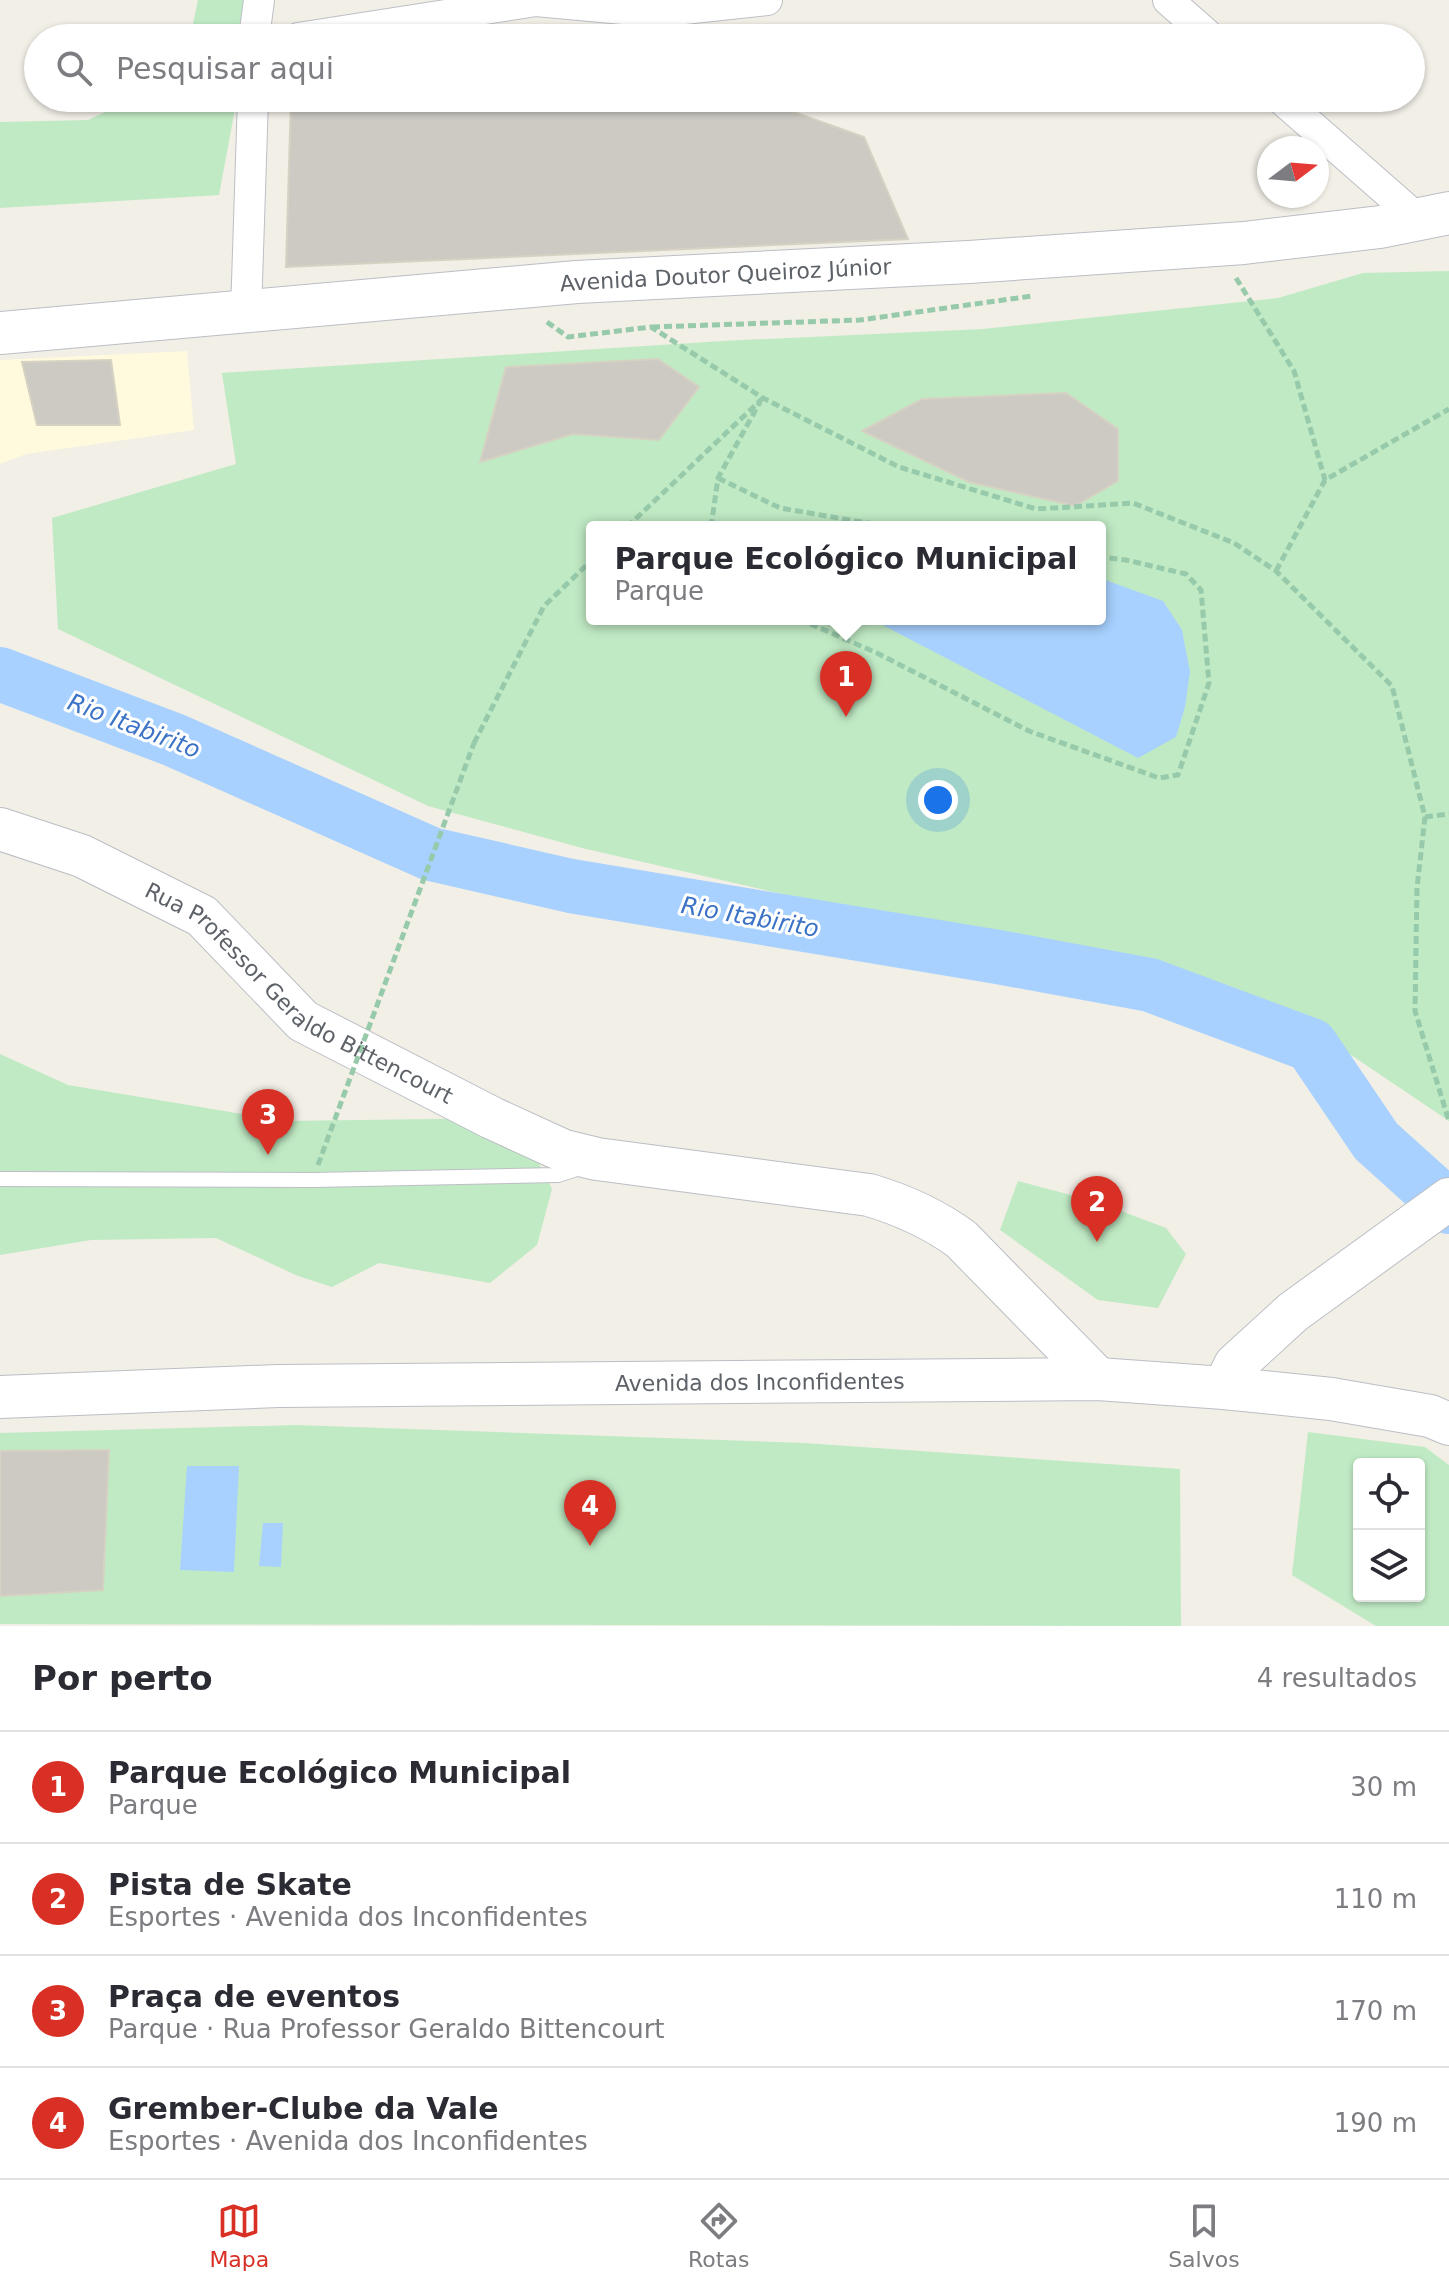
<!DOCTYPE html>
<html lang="pt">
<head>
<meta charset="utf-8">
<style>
	:root { --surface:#fff; --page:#f2f2f3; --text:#2b2b33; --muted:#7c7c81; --line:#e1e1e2; --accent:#d93025 }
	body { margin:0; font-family:"DejaVu Sans",sans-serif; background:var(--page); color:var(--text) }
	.controls { position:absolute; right:24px; bottom:24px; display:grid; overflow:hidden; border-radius:8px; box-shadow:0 2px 6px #0004 }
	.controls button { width:72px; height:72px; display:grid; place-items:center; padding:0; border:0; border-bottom:2px solid var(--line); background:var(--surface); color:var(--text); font:40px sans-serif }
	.compass { position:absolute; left:1257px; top:136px; width:72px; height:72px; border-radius:50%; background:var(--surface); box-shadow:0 2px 6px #0004; rotate:74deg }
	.you { position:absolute; left:938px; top:800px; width:28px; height:28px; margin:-20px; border:6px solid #fff; border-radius:50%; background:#1a73e8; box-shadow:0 0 0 12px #1a73e833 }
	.badge { display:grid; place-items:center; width:52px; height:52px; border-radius:50%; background:var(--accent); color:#fff; font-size:26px; font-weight:700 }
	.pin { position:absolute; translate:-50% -66px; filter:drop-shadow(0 2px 4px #0008) }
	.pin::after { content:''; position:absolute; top:42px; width:28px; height:24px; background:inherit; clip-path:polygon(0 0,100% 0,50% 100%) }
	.popup { position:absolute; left:586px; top:521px; width:520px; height:104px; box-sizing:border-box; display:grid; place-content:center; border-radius:8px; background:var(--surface); filter:drop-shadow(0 2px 6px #0005); font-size:26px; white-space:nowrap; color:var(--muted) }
	.popup b { font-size:30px; color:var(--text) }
	.popup::after { content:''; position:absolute; left:50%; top:100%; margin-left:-16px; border:16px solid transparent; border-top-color:var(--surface) }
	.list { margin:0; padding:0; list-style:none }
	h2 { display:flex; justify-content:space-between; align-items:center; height:104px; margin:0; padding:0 32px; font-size:34px }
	h2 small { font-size:26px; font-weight:400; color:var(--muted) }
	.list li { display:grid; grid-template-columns:52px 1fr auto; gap:24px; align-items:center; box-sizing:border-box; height:112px; padding:0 32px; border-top:2px solid var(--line) }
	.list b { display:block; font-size:30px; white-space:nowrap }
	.list p { margin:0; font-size:26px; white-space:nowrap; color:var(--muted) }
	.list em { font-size:26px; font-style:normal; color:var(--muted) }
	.icon { flex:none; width:44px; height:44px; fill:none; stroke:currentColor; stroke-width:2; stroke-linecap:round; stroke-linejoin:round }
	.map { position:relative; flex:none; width:1449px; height:1626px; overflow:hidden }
	.search { position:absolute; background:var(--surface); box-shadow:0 2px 6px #0004; left:24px; right:24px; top:24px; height:88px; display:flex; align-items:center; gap:20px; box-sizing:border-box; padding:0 28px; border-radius:44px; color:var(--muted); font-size:30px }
	.sheet { height:552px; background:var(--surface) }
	nav { display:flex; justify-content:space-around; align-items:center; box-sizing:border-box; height:112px; border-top:2px solid var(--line); background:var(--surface); font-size:22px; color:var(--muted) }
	nav a { display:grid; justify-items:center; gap:4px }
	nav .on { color:var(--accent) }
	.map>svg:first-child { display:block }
	.commercial { fill:#fffadd }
	.green { fill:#c0eac4; fill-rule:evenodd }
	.water { fill:#a8d1ff }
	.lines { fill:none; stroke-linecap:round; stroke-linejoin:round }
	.river { stroke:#a8d1ff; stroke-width:54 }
	.building { fill:#cccac3; stroke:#d6d2c3; stroke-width:2 }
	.lane-casing { stroke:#bdbfc6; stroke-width:16 }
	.street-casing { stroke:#bdbfc6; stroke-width:32 }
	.secondary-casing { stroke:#bbbec5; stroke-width:44 }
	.path { stroke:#97caaa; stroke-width:5; stroke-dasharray:8 4; stroke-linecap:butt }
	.lane { stroke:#fff; stroke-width:14 }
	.street { stroke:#fff; stroke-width:30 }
	.secondary { stroke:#fff; stroke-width:42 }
	.path-bridge { stroke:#97caaa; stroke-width:5; stroke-dasharray:8 4; stroke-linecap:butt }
	.labels { text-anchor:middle; stroke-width:6; stroke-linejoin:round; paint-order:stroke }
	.street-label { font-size:22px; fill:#5d6168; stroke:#fff }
	.water-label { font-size:24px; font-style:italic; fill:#3c73c6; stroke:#fff }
</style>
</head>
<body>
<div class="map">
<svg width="1449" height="1626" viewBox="0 0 1449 1626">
	<rect width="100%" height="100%" fill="#f1efe6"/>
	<path class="commercial" d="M187 351 194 430 26 454 0 464V360Z"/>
	<g class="green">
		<path d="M198 0H253L247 38H190Z"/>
		<path d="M135 98H237L219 195 0 208V122L88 120Z"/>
		<path d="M1449 271V1121L1320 1034 1154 970 895 920 582 848 428 806 58 629 52 518 236 464 222 373 723 341 983 329 1278 298 1363 273ZM592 527H1100V619H592Z"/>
		<path d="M0 1054 68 1085 285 1121 516 1118 552 1189 537 1245 490 1283 379 1263 332 1287 298 1276 216 1238 91 1240 0 1255Z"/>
		<path d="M1018 1181 1097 1202 1166 1228 1186 1254 1158 1308 1098 1300 1000 1230Z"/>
		<path d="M296 1425 804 1443 1180 1469 1181 1626 0 1624V1433Z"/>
		<path d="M1308 1432 1425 1447 1449 1465V1626H1376L1292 1575ZM1359 1464H1419V1596H1359Z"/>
	</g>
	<g class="water">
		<path d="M808 521 846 527H757V525Z"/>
		<path d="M1100 578 1163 601 1182 630 1190 672 1185 707 1176 737 1138 758 871 619H1100Z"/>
		<path d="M187 1466H239L234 1572 180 1570Z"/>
		<path d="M263 1523H283L281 1567 259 1566Z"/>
	</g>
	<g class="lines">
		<path class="river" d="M0 674 174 740 431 854 571 886 998 957 1150 985 1311 1045 1376 1141 1449 1207"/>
	</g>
	<g class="building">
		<path d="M291 98H755L864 137 908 239 286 267Z"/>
		<path d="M658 359 699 387 659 440 573 434 480 462 506 367Z"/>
		<path d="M111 360 120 425H37L22 362Z"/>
		<path d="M1066 393 1118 429V481L1075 506 969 482 862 431 922 399Z"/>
		<path d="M109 1450 103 1590 0 1596V1451Z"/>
	</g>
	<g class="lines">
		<defs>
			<path id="lane" d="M0 1179 313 1180 558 1175 583 1167"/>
			<g id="street">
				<path d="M1168 0 1211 38"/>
				<path d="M254 38 259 0"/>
				<path d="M298 38 536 1 656 12 767 0"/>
				<path d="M1280 98 1418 219"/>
				<path d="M246 313 253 98"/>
			</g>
			<g id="secondary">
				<path id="s1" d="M0 333 577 282 969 262 1244 243 1380 227 1449 213"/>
				<path id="s2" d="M0 829 82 856 202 916 303 1021 492 1118 564 1151 597 1159 869 1195C903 1205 932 1218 961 1239L1098 1379"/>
				<path d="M1224 1388 1331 1399 1430 1416 1449 1424"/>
				<path id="s3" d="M0 1397 278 1386 1098 1379 1224 1388 1235 1365 1293 1312 1449 1199"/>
			</g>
		</defs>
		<use href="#lane" class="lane-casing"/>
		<use href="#street" class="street-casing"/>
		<use href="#secondary" class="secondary-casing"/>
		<g class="path">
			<path d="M1236 278 1294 371 1325 480"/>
			<path d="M547 322 568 337 651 327 763 398 899 467 1036 509 1133 503 1234 543 1276 571 1392 686 1425 817 1417 888 1415 1011 1449 1121"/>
			<path d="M652 327 860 320 1032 296"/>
			<path d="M718 478 780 508 891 527"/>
			<path d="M627 527 763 398"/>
			<path d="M711 527 718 478 760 402"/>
			<path d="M1276 571 1325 480 1449 409"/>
			<path d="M799 619 877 653 1029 731 1159 778 1178 775 1209 683 1201 590 1186 574 1126 560 1100 557"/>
			<path d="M474 743 544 606 592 560"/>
			<path d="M1425 817 1449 814"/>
		</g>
		<use href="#lane" class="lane"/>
		<use href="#street" class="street"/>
		<use href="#secondary" class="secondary"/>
		<path class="path-bridge" d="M318 1165 474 743"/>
	</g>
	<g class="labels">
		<g class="street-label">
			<text dy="8" stroke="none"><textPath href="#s1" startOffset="728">Avenida Doutor Queiroz Júnior</textPath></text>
			<text dy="8" stroke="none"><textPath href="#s2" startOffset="346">Rua Professor Geraldo Bittencourt</textPath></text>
			<text dy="8" stroke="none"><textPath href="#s3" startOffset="760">Avenida dos Inconfidentes</textPath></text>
		</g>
		<g class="water-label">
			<text transform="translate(134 726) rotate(21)" y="8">Rio Itabirito</text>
			<text transform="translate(750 917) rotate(10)" y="8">Rio Itabirito</text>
		</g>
	</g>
</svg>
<div class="controls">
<button><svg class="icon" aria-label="locate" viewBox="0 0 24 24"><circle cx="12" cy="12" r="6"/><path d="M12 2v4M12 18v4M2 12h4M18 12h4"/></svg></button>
<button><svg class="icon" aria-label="layers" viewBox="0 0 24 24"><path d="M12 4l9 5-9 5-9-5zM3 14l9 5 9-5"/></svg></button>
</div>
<svg class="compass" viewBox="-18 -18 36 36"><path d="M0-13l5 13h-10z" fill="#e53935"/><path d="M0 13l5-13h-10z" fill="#7c7c81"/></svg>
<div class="you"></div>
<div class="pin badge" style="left:846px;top:717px">1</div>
<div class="popup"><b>Parque Ecológico Municipal</b>Parque</div>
<div class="pin badge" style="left:1097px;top:1242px">2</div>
<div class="pin badge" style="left:268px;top:1155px">3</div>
<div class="pin badge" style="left:590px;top:1546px">4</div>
<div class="search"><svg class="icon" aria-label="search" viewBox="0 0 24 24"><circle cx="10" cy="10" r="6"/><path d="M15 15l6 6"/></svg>Pesquisar aqui</div>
</div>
<section class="sheet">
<h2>Por perto<small>4 resultados</small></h2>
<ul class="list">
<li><span class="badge">1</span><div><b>Parque Ecológico Municipal</b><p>Parque</p></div><em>30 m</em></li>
<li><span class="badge">2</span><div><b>Pista de Skate</b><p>Esportes · Avenida dos Inconfidentes</p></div><em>110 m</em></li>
<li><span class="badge">3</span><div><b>Praça de eventos</b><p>Parque · Rua Professor Geraldo Bittencourt</p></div><em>170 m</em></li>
<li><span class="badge">4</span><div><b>Grember-Clube da Vale</b><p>Esportes · Avenida dos Inconfidentes</p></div><em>190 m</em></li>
</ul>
</section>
<nav>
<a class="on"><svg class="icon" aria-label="map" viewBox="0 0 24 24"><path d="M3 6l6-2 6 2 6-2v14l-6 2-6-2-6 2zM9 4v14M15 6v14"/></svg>Mapa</a>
<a><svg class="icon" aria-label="directions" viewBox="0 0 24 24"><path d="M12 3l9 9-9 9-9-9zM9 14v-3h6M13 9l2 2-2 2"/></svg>Rotas</a>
<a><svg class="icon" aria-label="saved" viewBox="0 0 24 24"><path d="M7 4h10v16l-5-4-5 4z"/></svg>Salvos</a>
</nav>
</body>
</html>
